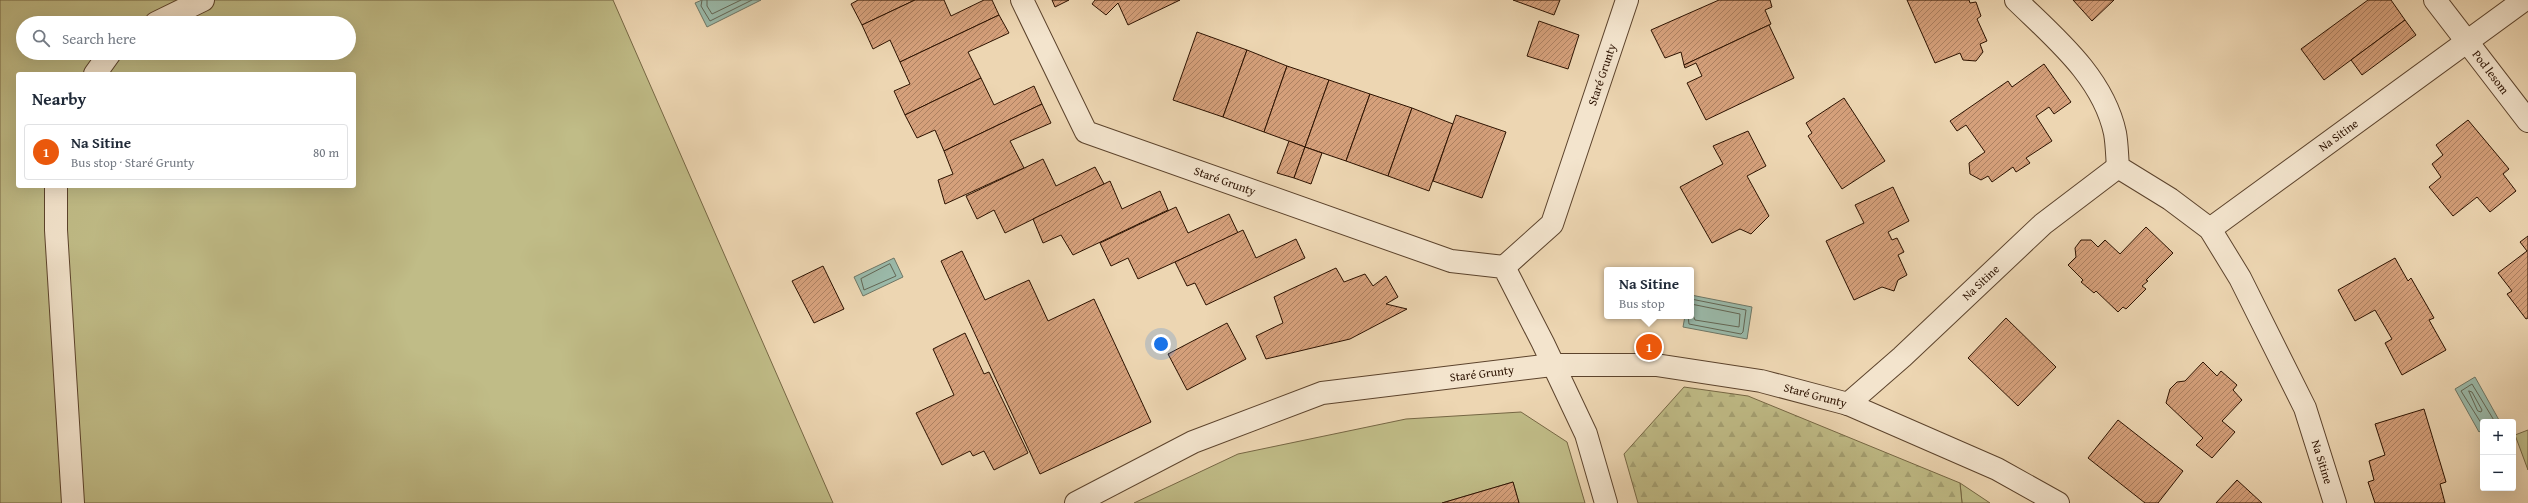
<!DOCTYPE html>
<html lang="en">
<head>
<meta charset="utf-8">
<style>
	:root { --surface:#fff; --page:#f6f6f7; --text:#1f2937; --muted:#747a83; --line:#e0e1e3; --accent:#ea580c }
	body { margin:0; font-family:"Gentium Book Plus",serif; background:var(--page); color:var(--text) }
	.controls { position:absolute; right:12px; bottom:12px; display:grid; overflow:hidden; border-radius:4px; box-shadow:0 4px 16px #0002 }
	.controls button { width:36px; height:36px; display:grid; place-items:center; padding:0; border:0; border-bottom:1px solid var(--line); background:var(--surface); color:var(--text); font:20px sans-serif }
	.you { position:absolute; left:1161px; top:344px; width:14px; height:14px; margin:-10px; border:3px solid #fff; border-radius:50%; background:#1a73e8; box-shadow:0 0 0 6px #1a73e833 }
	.badge { display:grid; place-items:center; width:26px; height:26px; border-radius:50%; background:var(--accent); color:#fff; font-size:13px; font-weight:700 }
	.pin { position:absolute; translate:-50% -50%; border:2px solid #fff; box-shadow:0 1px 4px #0006 }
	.popup { position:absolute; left:1604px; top:267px; width:90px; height:52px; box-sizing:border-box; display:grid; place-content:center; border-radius:4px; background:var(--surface); filter:drop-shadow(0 1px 3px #0005); font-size:13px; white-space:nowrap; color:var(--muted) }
	.popup b { font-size:15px; color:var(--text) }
	.popup::after { content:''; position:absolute; left:50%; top:100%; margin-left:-8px; border:8px solid transparent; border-top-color:var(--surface) }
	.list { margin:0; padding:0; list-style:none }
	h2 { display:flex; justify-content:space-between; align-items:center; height:52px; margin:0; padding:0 16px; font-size:17px }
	h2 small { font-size:13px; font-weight:400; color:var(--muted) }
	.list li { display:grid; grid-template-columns:26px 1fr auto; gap:12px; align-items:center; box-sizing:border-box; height:56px; margin:0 8px 8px; padding:0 8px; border:1px solid var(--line); border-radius:4px }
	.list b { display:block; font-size:15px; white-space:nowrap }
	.list p { margin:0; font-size:13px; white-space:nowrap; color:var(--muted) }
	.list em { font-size:13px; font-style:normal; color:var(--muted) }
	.icon { flex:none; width:22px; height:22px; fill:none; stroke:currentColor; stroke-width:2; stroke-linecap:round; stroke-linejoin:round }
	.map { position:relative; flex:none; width:2528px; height:503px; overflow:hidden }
	.search { position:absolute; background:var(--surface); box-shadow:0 4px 16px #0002; left:16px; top:16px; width:340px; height:44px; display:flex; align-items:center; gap:10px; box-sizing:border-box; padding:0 14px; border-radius:22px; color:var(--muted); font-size:15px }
	.panel { position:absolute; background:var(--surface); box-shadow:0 4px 16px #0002; left:16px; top:72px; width:340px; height:116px; border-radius:4px }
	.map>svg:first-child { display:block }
	.green { fill:#c0bc87; stroke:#766744; fill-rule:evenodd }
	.forest { fill:url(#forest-firs); stroke:#766744 }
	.water { fill:#9ab9a9; stroke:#6e7665 }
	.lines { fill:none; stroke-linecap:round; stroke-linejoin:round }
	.shore { stroke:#636654; stroke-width:1 }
	.building { fill:url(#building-hatch); stroke:#2c1200 }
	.minor-casing { stroke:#5c432c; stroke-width:24 }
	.minor { stroke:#f3e4cd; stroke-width:22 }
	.labels { text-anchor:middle; stroke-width:3; stroke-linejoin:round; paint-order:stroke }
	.street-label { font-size:12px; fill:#2c1200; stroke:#f3e4cd }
</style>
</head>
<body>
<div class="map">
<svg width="2528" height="503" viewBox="0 0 2528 503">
	<defs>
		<pattern id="forest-firs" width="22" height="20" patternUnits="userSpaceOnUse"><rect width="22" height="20" fill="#c0bc87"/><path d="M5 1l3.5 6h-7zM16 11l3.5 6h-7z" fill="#a5a173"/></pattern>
		<pattern id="building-hatch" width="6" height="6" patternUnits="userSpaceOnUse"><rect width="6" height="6" fill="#d5a07b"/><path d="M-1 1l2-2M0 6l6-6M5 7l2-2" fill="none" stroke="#ad8162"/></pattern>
	</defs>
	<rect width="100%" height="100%" fill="#edd6b2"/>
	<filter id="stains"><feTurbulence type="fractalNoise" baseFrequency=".005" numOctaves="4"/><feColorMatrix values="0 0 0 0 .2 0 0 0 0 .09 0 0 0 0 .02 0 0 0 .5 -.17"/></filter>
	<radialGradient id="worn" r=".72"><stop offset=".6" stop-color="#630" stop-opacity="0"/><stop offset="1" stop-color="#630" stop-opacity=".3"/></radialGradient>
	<g class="green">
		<path d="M0 0H613L833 503H0ZM23 23H349V53H23ZM18 74H354V186H18Z"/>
		<path d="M1521 412 1567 442 1585 503H1519L1513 482 1442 503H1134L1238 454 1406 419Z"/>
		<path d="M2528 430V470L2515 435Z"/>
		<path d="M1960 483 1990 503H1962Z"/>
	</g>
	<path class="forest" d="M1684 387 1748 396 1960 483 1962 503H1638L1624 454Z"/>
	<g class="water">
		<path d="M702 0H761L707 27 695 3Z"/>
		<path d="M894 258 903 277 863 296 854 277Z"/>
		<path d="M1691 295 1752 307 1747 339 1683 327 1685 316H1691Z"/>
		<path d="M2475 377 2499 420 2483 422V429L2479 432 2455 389Z"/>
	</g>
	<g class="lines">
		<g class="shore">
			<path d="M702 0 701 6 710 21 752 0"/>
			<path d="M707 0V6L712 14 741 0"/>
			<path d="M890 264 896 276 864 290 861 279Z"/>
			<path d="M1691 304 1740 314 1739 327 1695 320 1691 310"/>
			<path d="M1688 316 1689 324 1741 334 1743 332 1746 310 1691 299"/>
			<path d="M2469 391 2472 392 2482 410 2481 412 2478 411Z"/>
			<path d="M2483 426 2461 391 2472 384 2495 422"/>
		</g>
	</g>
	<g class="building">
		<path d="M858 0H915L862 25 851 4Z"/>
		<path d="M915 0H944L951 16 984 0H992L999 15 900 62 890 40 873 49 862 25Z"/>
		<path d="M1052 0H1069L1055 7Z"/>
		<path d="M1095 0H1180L1128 25 1118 3 1106 15 1092 4Z"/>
		<path d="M1513 0H1560L1554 15Z"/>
		<path d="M1719 0H1770L1772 7 1765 10 1771 24 1684 65 1681 52 1665 58 1651 30Z"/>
		<path d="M1907 0H1969L1970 3 1976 2 1981 16 1977 19 1987 41 1980 44 1983 52 1976 61 1963 60 1960 53 1935 63Z"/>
		<path d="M2073 0H2114L2092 21Z"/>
		<path d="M2368 0H2391L2405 20 2324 80 2301 49Z"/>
		<path d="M999 15 1009 33 968 52 981 78 905 115 894 91 910 84 900 62Z"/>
		<path d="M2405 20 2416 35 2362 75 2351 60Z"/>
		<path d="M1539 21 1579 35 1568 69 1527 56Z"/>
		<path d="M1769 25 1794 78 1706 120 1687 83 1702 76 1696 63 1685 68 1684 65Z"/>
		<path d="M1197 32 1247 50 1223 117 1173 100Z"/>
		<path d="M1247 50 1287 66 1264 132 1223 117Z"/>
		<path d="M2044 64 2071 102 2054 114 2049 107 2036 116 2052 141 2026 158 2030 163 2016 172 2013 167 1992 182 1988 176 1981 180 1970 174 1969 163 1985 152 1966 125 1957 131 1950 121 2008 81 2012 87Z"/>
		<path d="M1287 66 1329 80 1305 147 1264 132Z"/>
		<path d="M981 78 994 105 1034 86 1042 104 944 151 935 130 917 138 905 115Z"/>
		<path d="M1329 80 1370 94 1346 161 1305 147Z"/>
		<path d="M1370 94 1412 108 1388 176 1346 161Z"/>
		<path d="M1844 98 1885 161 1842 189 1808 136 1812 133 1806 123Z"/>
		<path d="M1042 104 1051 123 1010 141 1024 168 945 204 938 180 953 174 944 151Z"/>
		<path d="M1412 108 1453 124 1429 191 1388 176Z"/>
		<path d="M1456 115 1506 132 1482 198 1433 181Z"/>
		<path d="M2468 120 2509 169 2503 174 2516 191 2490 212 2477 197 2453 216 2429 187 2441 177 2432 164 2443 155 2436 145Z"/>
		<path d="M1748 131 1766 166 1747 176 1769 216 1751 234 1740 229 1712 243 1680 187 1723 164 1713 146Z"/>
		<path d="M1289 141 1305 147 1294 178 1277 173Z"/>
		<path d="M1305 147 1322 153 1311 184 1294 178Z"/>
		<path d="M1043 159 1056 186 1095 167 1104 184 1005 233 994 210 977 219 966 196Z"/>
		<path d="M1110 181 1122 209 1160 191 1168 210 1073 255 1061 235 1043 243 1033 219Z"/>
		<path d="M1893 187 1909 221 1888 232 1892 240 1897 238 1904 252 1898 255 1907 275 1898 280 1894 291 1882 287 1854 300 1826 241 1864 223 1855 205Z"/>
		<path d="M1176 207 1188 233 1229 214 1238 233 1138 279 1128 258 1111 266 1100 243Z"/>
		<path d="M2146 227 2173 253 2146 280 2148 281 2142 286 2146 289 2126 309 2123 307 2118 312 2096 291 2094 293 2081 282 2083 280 2068 265 2076 257 2075 248 2081 240H2091L2098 247 2105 240 2120 254Z"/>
		<path d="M1243 230 1256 258 1296 239 1305 258 1206 305 1195 283 1187 286 1175 262Z"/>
		<path d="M2528 236V318L2526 319 2507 294 2512 291 2498 273 2527 251 2520 242Z"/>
		<path d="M962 251 985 300 1029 280 1048 321 1094 299 1151 422 1040 474 941 261Z"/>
		<path d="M2395 258 2408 281 2411 278 2434 318 2429 320 2446 350 2402 375 2385 343 2392 339 2375 310 2355 321 2338 290Z"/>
		<path d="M823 266 844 309 814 323 792 281Z"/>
		<path d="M1336 268 1344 282 1365 274 1373 286 1386 276 1398 297 1386 304 1407 309 1350 339 1266 359 1256 336 1283 323 1274 297Z"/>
		<path d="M2006 318 2056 367 2018 406 1968 358Z"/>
		<path d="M1227 323 1246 359 1187 390 1168 354Z"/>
		<path d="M965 333 984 374 989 372 1028 453 994 470 984 451 973 456 970 451 942 465 916 413 954 395 933 349Z"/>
		<path d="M2203 362 2217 376 2221 371 2237 385 2233 390 2242 400 2222 421 2235 432 2212 458 2196 445 2203 438 2166 403 2170 389 2177 382 2185 381Z"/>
		<path d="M2424 409 2446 482 2440 484 2445 503H2375L2368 482 2374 480 2369 461 2385 455 2375 424Z"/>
		<path d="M2118 420 2183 471 2158 503H2145L2088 458Z"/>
		<path d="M2237 480 2262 503H2216Z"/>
		<path d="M1513 482 1519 503H1442Z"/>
	</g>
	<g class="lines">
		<defs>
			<g id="minor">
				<path id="s1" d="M1022 0 1086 132 1451 261 1504 267 1543 343 1586 434 1606 503"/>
				<path id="s2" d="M2016 0C2055 38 2103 77 2115 133 2117 144 2117 156 2118 167L2170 199 2210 229 2240 278 2305 408 2335 503"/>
				<path id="s3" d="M2435 0 2528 121"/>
				<path d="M156 23 203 0"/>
				<path d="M95 74 110 53"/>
				<path d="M56 186V230L73 503"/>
				<path id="s4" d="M2210 229 2524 0"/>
				<path id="s5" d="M1504 267 1552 224 1627 0"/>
				<path id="s6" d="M1848 404 1902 357 2043 224 2118 167"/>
				<path id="s7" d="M1076 503 1193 442 1322 393 1552 365H1656L1761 381 1848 404 1997 469 2058 503"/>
			</g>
		</defs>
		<use href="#minor" class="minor-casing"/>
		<use href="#minor" class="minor"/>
	</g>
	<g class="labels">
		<g class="street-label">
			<text dy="4" stroke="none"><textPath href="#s3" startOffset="91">Pod lesom</textPath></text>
			<text dy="4" stroke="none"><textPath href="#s5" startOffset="222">Staré Grunty</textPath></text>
			<text dy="4" stroke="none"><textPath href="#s4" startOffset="159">Na Sitine</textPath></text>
			<text dy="4" stroke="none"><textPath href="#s1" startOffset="294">Staré Grunty</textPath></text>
			<text dy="4" stroke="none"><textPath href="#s6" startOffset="180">Na Sitine</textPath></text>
			<text dy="4" stroke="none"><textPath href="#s7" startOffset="431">Staré Grunty</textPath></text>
			<text dy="4" stroke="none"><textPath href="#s7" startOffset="768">Staré Grunty</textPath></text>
			<text dy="4" stroke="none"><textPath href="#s2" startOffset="573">Na Sitine</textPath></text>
		</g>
	</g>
	<rect width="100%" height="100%" filter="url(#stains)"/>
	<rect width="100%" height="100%" fill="url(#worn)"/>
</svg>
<div class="controls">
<button>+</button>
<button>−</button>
</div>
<div class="you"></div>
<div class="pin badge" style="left:1649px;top:347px">1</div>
<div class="popup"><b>Na Sitine</b>Bus stop</div>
<div class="search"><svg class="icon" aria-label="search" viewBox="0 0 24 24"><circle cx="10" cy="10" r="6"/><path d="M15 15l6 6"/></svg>Search here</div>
<section class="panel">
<h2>Nearby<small></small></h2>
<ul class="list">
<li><span class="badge">1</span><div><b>Na Sitine</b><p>Bus stop · Staré Grunty</p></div><em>80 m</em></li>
</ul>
</section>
</div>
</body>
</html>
